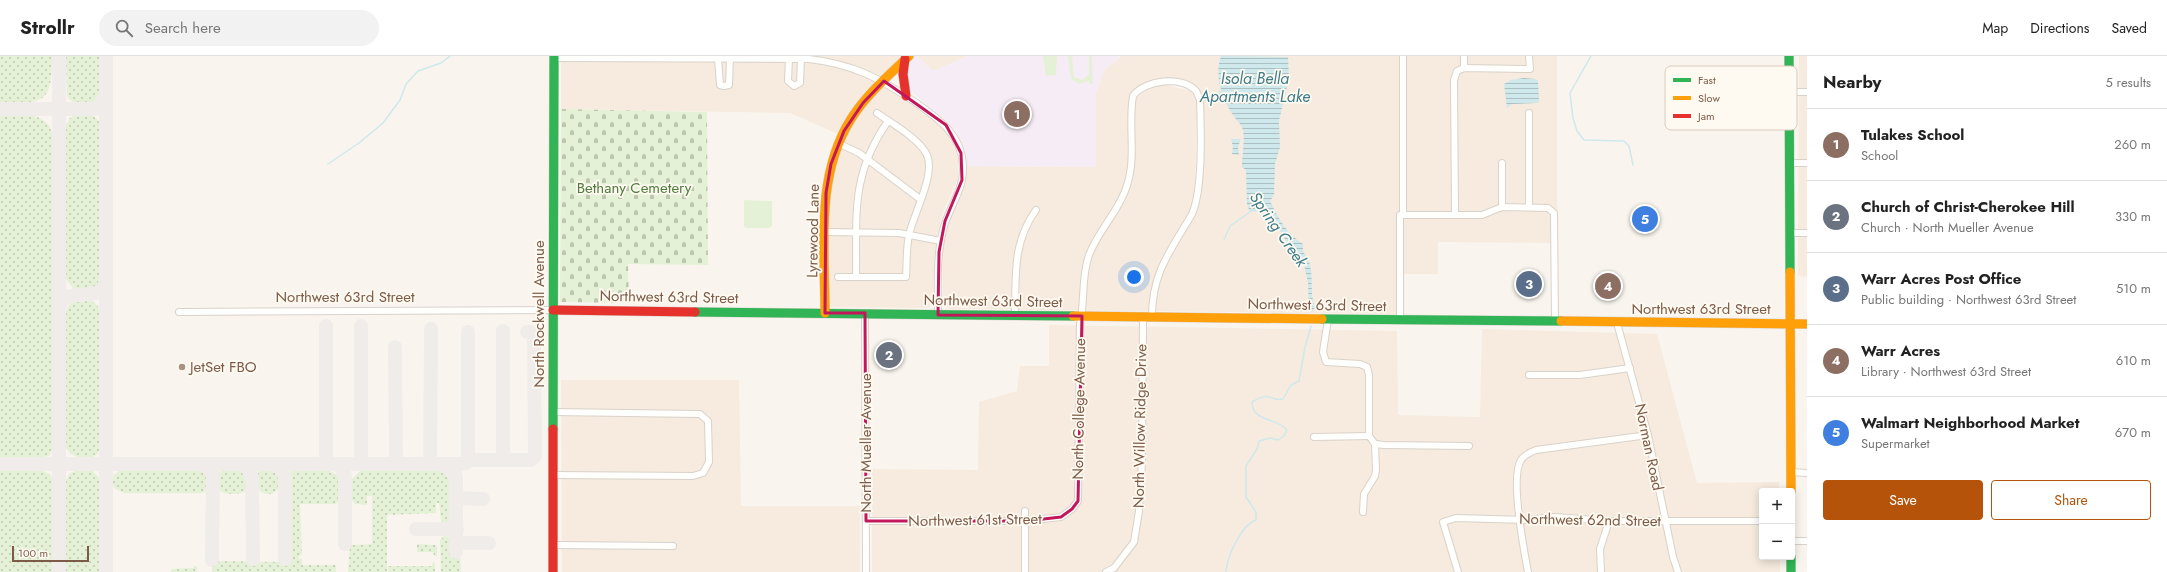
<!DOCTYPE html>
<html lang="en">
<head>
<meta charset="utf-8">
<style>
	:root { --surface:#fff; --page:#f2f2f2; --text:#222; --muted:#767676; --line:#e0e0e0; --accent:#b45309 }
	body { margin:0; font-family:Jost,sans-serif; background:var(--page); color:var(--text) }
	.controls { position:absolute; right:12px; bottom:12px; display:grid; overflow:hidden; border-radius:4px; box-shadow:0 2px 10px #0003 }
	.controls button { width:36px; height:36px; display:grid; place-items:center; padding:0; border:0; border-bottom:1px solid var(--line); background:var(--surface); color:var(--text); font:20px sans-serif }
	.scale { position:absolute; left:12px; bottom:10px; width:77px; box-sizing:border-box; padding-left:4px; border:2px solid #7c5c49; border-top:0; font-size:11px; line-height:14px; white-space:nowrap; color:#7c5c49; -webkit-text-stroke:3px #fffaf1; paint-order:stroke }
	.you { position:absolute; left:1134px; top:221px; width:14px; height:14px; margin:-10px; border:3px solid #fff; border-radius:50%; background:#1a73e8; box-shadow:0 0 0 6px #1a73e833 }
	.badge { display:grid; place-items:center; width:26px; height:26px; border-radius:50%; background:var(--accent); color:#fff; font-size:13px; font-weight:700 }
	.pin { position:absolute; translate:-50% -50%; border:2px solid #fff; box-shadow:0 1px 4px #0006 }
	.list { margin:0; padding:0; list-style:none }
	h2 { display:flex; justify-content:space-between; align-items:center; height:52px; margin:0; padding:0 16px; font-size:17px }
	h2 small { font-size:13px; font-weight:400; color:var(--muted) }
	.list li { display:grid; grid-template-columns:26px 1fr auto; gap:12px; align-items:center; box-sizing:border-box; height:72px; padding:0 16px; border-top:1px solid var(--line) }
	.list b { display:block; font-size:15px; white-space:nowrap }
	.list p { margin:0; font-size:13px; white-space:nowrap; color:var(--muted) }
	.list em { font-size:13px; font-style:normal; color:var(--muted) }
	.actions { display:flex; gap:8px; padding:12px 16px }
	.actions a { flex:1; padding:9px 0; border:1px solid var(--accent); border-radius:4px; text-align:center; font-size:14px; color:var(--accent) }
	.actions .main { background:var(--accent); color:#fff }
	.icon { flex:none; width:22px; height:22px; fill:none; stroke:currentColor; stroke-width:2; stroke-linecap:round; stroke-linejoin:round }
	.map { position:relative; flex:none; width:1807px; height:516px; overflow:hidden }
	header { display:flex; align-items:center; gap:24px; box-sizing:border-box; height:56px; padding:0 20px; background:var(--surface); border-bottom:1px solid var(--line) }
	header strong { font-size:19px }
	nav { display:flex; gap:22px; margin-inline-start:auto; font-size:14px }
	.search { width:280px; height:36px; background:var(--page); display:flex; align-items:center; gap:10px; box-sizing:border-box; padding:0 14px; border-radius:22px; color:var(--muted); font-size:15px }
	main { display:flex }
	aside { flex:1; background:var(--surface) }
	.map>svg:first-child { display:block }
	.residential { fill:#f6ebde; fill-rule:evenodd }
	.education { fill:#f6ecf5 }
	.grass { fill:url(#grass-dots) }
	.cemetery { fill:url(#cemetery-stones) }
	.park { fill:#e5f1d7 }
	.water { fill:url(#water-rules) }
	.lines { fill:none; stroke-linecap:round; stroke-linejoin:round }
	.stream { stroke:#cee8ec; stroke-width:1.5 }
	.taxiway { stroke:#f0ecea; stroke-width:14 }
	.street-casing { stroke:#d9d2ca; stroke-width:8 }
	.fast-casing { stroke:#d9d2c9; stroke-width:10 }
	.slow-casing { stroke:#d9d2c9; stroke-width:10 }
	.jam-casing { stroke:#d9d2c9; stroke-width:10 }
	.street { stroke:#fefefc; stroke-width:6 }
	.fast { stroke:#30b455; stroke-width:9 }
	.slow { stroke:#ff9f0a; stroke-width:9 }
	.jam { stroke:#e5322d; stroke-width:9 }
	.marked { fill:none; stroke:#c2185b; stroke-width:3; stroke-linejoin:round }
	.poi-dot { fill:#a89283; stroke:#fffaf1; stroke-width:1.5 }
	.labels { text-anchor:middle; stroke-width:3.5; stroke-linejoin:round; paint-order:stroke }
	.park-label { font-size:15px; fill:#4f7d3d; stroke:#fffaf1 }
	.street-label { font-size:15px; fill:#7c5c49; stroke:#fffaf1 }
	.poi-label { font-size:15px; fill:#7c5c49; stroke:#fffaf1; text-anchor:start }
	.water-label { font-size:16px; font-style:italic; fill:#3d7c8a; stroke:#fffaf1 }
	.key { fill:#fffaf1; stroke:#d8cbbf; stroke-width:1 }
	.key-label { font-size:11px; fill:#7c5c49 }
</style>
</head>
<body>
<header>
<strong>Strollr</strong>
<div class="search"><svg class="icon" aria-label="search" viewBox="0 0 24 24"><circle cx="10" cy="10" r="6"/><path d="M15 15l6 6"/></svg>Search here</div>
<nav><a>Map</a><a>Directions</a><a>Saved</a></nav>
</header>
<main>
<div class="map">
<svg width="1807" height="516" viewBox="0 0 1807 516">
	<defs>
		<pattern id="grass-dots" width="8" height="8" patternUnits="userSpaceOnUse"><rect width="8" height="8" fill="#e5f1d7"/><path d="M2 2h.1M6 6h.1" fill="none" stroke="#bfc6b0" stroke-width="1.8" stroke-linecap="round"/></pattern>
		<pattern id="cemetery-stones" width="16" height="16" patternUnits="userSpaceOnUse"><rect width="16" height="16" fill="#e5f1d7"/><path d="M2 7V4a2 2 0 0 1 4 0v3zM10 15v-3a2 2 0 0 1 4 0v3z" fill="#bfc6b0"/></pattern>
		<pattern id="water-rules" width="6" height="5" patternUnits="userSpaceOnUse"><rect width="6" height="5" fill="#cee8ec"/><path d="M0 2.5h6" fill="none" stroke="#acbfc1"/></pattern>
	</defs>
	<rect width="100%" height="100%" fill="#f9f5ee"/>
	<g class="residential">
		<path d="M561 0H902L849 58 838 78 790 57 561 53Z"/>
		<path d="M917 0H968L933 15Z"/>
		<path d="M1122 0H1557V187L1438 186V218H1396V258L950 253 943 250 942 199 945 179 949 165 963 135 967 110 1096 111V37L1105 13ZM1166 22 1194 30 1199 34 1203 46 1201 140 1192 165 1166 206 1161 203 1184 168 1191 151 1195 134 1197 46 1193 37 1188 34 1165 29Z"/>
		<path d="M1799 0H1807V221L1798 219Z"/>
		<path d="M883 32H887L897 38 942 71 952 85 958 103V122L942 159 937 179 934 203 933 247 928 252 833 251 829 248 828 147 832 117 845 79 861 54Z"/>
		<path d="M1049 269 1397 275 1398 359 1480 361 1482 273 1657 278 1697 427 1779 426V435H1762V501H1780V516H872V413L978 414 979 346 1017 335 1020 310H1049Z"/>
		<path d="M561 324H739L741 450H860V516H562Z"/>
	</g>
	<path class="education" d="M913 0H917L933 15 968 0H1122L1105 13 1096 37V111L967 110 963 89 955 74 944 62 909 34 906 9Z"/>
	<g class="grass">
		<path d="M0 0H52C52 48 45 47 0 47Z"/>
		<path d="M66 0H100V37C97 50 74 52 67 40Z"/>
		<path d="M0 59C21 59 50 54 53 82V392L49 400 44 401 0 402Z"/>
		<path d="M74 59C85 58 97 57 100 69V222C98 235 83 235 73 232L65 222V71L69 63Z"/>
		<path d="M77 245H92L98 250 100 256V391L98 397 92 402C79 402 71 402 65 390V257L69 249Z"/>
		<circle cx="268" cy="425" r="13"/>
		<path d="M0 413C14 413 49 408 53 424V516H0Z"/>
		<path d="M77 414H92L99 422 100 516H65L66 425 69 418Z"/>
		<path d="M120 414H204L209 418V433L203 437H124L115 433 112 426 114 419Z"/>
		<path d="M223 414H241L246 416 248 420 246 435C239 439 225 439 218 434L216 418Z"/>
		<path d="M293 414H329L338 420 340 442 336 448H300L302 499 299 500V503H302V509H336V516H212V509L217 505 288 506V422L290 416Z"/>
		<path d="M361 414H438C457 419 451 447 451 463L447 467 441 465 439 447H436V457L387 459V516H348L350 489 372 488V440H367V449L355 448 351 443 352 423Z"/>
		<path d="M444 480 450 481 451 496H460L461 516H441L440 484Z"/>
		<path d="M417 488 437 489V500H434L433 496H417Z"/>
		<path d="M433 506 435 508V516H388V510H432Z"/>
		<path d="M194 510H197V516H171V513L194 512Z"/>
	</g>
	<path class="cemetery" d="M561 53 707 56 708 209 628 208 629 247 560 246Z"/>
	<g class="park">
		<path d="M1043 0H1057L1056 19 1046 20Z"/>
		<path d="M1068 0H1072L1074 21 1082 24 1089 18V0H1092L1093 28H1089V25L1079 28 1071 23Z"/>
		<path d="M744 144 772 145V170L769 172H746L744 170Z"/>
	</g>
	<g class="water">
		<path d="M1221 0 1288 1 1289 22 1279 65 1280 91 1275 108 1274 139 1270 145C1278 162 1287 178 1303 188V196C1317 210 1308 235 1315 251L1313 255H1309L1308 227 1303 204 1293 196 1267 154 1250 156 1247 148 1246 114 1242 111C1242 100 1245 84 1243 75 1242 68 1236 64 1233 59 1222 43 1214 19 1221 0Z"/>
		<path d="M1524 22 1535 23 1538 25 1539 45 1537 47 1512 48 1507 52 1504 28 1511 24Z"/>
		<path d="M1231 83H1241L1238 91 1239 99 1232 98 1233 91Z"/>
	</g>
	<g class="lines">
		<g class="stream">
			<path d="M1591 0 1570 37 1573 62 1577 75 1584 84 1624 85 1629 90 1633 109"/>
			<path d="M1205 45 1222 35"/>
			<path d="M328 108 359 87 383 67 400 44 406 28 418 15 441 7 450 0"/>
			<path d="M1224 184 1230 170 1250 156"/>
			<path d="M1226 516C1227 501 1241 469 1256 464V456L1246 441V410L1257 393 1259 385 1270 382 1278 384 1284 380 1287 374C1276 361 1252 366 1252 346 1273 334 1268 346 1283 343L1291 329 1299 325 1305 291 1311 270"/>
		</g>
		<g class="taxiway">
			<path d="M59 0V516"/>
			<path d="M0 53H95L101 49 106 39"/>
			<path d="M59 251C67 227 101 251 106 224"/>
			<path d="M395 291 396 408"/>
			<path d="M500 404 503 400V275"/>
			<path d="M466 407 468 403V276"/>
			<path d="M0 408H461L472 404H531L535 400 534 281 530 276H527"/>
			<path d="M198 408 207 410 213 419 212 504"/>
			<path d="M238 408 246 410 252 421 253 503"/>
			<path d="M272 408 281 412 285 421V503"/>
			<path d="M326 408V270"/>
			<path d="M336 408 341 412 345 420V488"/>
			<path d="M361 408V270"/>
			<path d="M423 408 428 407 430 403 431 273"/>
			<path d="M441 408 451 413 456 421V496"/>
			<path d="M457 442 483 443"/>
			<path d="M416 473H457"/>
			<path d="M456 487H489"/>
			<path d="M106 516V0"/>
		</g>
		<defs>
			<g id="street">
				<path d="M1403 0V159"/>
				<path d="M1464 0V12"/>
				<path d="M554 2 809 3C853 8 879 22 915 46 939 63 964 80 963 114 963 135 948 153 943 174 936 201 938 231 938 259"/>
				<path d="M718 2 720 29 724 30 729 29 730 2"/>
				<path d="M789 2 788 25 794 30 800 27 801 2"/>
				<path d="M1789 36H1807"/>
				<path d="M1529 57V151"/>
				<path d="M838 87 859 97 920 143"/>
				<path d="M1790 107H1807"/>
				<path d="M1502 151V107"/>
				<path d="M1455 159 1454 24 1457 15 1464 12 1530 13 1529 0"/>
				<path d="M825 176 899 177 941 185"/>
				<path d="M1790 177H1807"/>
				<path d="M838 221H906C907 207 906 193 909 179 914 156 937 117 926 97 918 82 891 67 877 57"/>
				<path d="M856 221C857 158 850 120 888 65"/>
				<path d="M179 256 553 254"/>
				<path d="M865 257 866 516"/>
				<path d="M1015 260C1016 221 1012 187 1036 154"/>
				<path d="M1328 263 1323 296 1326 306 1360 308 1367 311 1369 319V380"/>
				<path d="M1400 264V159H1482L1502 151 1548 152 1554 157 1555 266"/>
				<path d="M1617 267 1648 379 1673 501 1678 516"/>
				<path d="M1529 319H1580L1630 312"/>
				<path d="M553 356 700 358 708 365 709 406 703 417 693 420 553 419"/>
				<path d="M1369 380 1375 388 1384 389 1469 390"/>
				<path d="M1314 381 1369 380"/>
				<path d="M1791 416 1807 417"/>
				<path d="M1025 455V516"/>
				<path d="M1363 456 1364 438 1375 420 1376 414 1375 388"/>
				<path d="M866 465H1026L1061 461 1072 453 1078 445 1080 268C1085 245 1081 221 1089 199 1099 173 1121 153 1128 126 1136 98 1128 68 1133 40 1144 24 1183 19 1196 35 1198 38 1199 42 1200 44 1201 74 1203 133 1192 158 1170 196 1152 216 1152 261"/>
				<path d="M1792 485H1807"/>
				<path d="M553 489 673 490"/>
				<path d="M1106 516 1114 512 1134 486 1139 455 1142 406 1143 261"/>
				<path d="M1458 516 1443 466 1456 462 1527 464 1555 461 1609 465H1762"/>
				<path d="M1528 516C1524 495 1510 421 1521 404 1524 399 1531 396 1536 394L1648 379"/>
				<path d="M1601 516 1600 493 1609 465"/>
			</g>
			<g id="fast">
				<path d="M1789 0 1790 216"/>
				<path d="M695 256 1073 260"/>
				<path d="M1322 263 1561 265"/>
				<path d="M553 373 554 0"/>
				<path d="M1791 501V516"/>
			</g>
			<g id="slow">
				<path d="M1790 216 1791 435"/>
				<path d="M825 257C825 193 815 120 851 63 866 39 889 19 909 0"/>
				<path d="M1073 260 1322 263"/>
				<path d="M1561 265 1807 268"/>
			</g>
			<g id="jam">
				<path d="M905 3 903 18 906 40"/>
				<path d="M553 254 695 256"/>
				<path d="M553 373V516"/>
			</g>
		</defs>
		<use href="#street" class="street-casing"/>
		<use href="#fast" class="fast-casing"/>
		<use href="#slow" class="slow-casing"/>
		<use href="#jam" class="jam-casing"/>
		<use href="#street" class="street"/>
		<use href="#fast" class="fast"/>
		<use href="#slow" class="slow"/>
		<use href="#jam" class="jam"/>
	</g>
	<path class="marked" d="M884 25 946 69 961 97 962 124 945 165 939 196 938 259 1082 260 1078 445 1072 453 1061 461 1026 465H866L865 257H825L826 137 831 108 844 75 863 47Z"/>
	<circle class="poi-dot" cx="182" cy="311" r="4"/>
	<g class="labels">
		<g class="park-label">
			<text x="634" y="137">Bethany Cemetery</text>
		</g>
		<g class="street-label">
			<text transform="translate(813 175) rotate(-89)" y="5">Lyrewood Lane</text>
			<text x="345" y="246">Northwest 63rd Street</text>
			<text transform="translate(669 241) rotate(1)" y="5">Northwest 63rd Street</text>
			<text transform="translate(993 245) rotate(1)" y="5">Northwest 63rd Street</text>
			<text transform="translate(1317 249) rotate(1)" y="5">Northwest 63rd Street</text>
			<text x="1701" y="258">Northwest 63rd Street</text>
			<text transform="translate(539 258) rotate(-90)" y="5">North Rockwell Avenue</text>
			<text transform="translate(1079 353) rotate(-89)" y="5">North College Avenue</text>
			<text transform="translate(1140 370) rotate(-89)" y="5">North Willow Ridge Drive</text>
			<text transform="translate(866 387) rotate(-90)" y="5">North Mueller Avenue</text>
			<text transform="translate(1649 391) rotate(78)" y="5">Norman Road</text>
			<text transform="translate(975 464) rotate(-1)" y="5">Northwest 61st Street</text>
			<text transform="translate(1590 464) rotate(1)" y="5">Northwest 62nd Street</text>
		</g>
		<g class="poi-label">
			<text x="190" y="316">JetSet FBO</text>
		</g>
		<g class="water-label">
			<text x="1255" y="28">Isola Bella<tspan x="1255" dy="18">Apartments Lake</tspan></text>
			<text transform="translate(1279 173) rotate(55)" y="6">Spring Creek</text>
		</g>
	</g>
	<rect x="1665" y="10" width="132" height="64" rx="6" class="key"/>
	<rect x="1673" y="22" width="18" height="4" fill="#30b455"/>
	<rect x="1673" y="40" width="18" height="4" fill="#ff9f0a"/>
	<rect x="1673" y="58" width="18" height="4" fill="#e5322d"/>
	<g class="key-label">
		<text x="1698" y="28">Fast</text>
		<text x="1698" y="46">Slow</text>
		<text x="1698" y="64">Jam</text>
	</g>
</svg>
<div class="controls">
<button>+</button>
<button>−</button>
</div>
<div class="scale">100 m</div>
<div class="you"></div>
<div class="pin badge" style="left:1017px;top:58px;background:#8d6e63">1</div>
<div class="pin badge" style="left:889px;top:299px;background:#6b7280">2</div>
<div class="pin badge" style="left:1529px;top:228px;background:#5c6f8a">3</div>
<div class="pin badge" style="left:1608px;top:230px;background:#8d6e63">4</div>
<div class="pin badge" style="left:1645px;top:163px;background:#3f7fe0">5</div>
</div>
<aside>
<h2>Nearby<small>5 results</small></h2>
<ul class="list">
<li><span class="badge" style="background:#8d6e63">1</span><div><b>Tulakes School</b><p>School</p></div><em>260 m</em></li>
<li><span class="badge" style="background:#6b7280">2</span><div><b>Church of Christ-Cherokee Hill</b><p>Church · North Mueller Avenue</p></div><em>330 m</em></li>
<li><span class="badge" style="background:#5c6f8a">3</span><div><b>Warr Acres Post Office</b><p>Public building · Northwest 63rd Street</p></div><em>510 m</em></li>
<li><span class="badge" style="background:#8d6e63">4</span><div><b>Warr Acres</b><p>Library · Northwest 63rd Street</p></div><em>610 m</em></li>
<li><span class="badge" style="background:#3f7fe0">5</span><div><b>Walmart Neighborhood Market</b><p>Supermarket</p></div><em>670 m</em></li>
</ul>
<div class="actions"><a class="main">Save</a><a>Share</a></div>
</aside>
</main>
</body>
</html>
